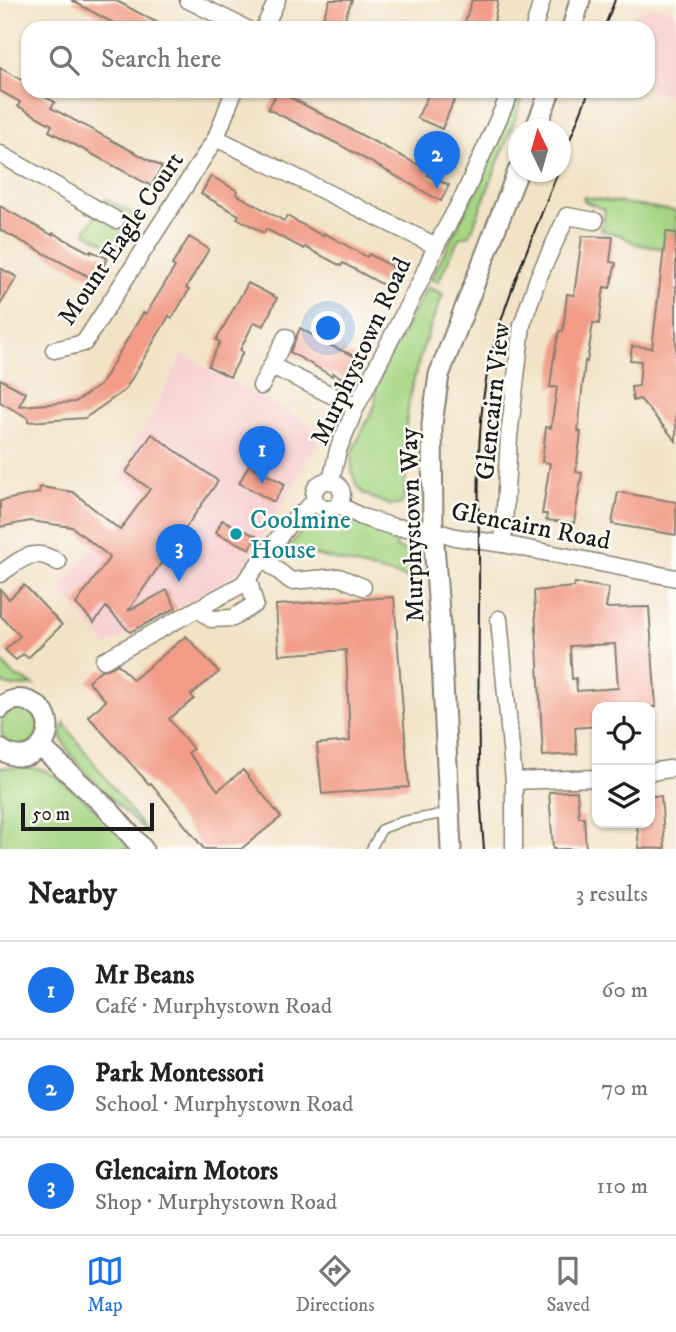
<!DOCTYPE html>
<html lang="en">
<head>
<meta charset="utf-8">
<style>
	:root { --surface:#fff; --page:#f2f2f2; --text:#222; --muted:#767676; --line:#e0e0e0; --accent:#1a73e8 }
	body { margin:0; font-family:"IM FELL DW Pica",serif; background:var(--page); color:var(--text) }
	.controls { position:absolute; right:21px; bottom:21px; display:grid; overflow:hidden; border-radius:14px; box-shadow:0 2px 5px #0004 }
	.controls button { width:63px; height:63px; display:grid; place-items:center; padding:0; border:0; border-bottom:2px solid var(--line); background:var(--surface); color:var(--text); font:35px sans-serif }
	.compass { position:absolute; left:508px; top:119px; width:63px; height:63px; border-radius:50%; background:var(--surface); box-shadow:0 2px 5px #0004; rotate:355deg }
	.scale { position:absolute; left:21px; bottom:18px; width:133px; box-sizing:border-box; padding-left:7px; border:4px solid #1c1c1c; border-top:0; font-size:19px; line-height:24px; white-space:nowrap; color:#1c1c1c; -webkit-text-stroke:5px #fdfcf7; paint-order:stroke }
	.you { position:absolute; left:329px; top:329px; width:24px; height:24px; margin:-18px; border:5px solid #fff; border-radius:50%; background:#1a73e8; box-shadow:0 0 0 10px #1a73e833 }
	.badge { display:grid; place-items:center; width:46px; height:46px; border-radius:50%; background:var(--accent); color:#fff; font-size:23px; font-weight:700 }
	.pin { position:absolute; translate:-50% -58px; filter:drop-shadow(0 2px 4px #0008) }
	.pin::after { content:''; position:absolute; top:37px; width:24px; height:21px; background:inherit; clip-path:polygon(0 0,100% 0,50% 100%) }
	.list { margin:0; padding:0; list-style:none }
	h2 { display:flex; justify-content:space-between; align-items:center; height:91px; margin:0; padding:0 28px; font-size:30px }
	h2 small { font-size:23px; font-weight:400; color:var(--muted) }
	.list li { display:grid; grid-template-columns:46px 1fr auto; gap:21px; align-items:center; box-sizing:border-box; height:98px; padding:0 28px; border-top:2px solid var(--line) }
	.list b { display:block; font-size:26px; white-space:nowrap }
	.list p { margin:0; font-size:23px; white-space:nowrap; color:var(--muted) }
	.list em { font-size:23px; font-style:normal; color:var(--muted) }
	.icon { flex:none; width:38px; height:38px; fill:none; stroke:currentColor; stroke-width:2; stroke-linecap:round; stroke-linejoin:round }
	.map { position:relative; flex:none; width:676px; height:849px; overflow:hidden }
	.search { position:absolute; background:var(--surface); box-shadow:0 2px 5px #0004; left:21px; right:21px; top:21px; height:77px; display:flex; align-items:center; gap:18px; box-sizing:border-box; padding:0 24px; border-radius:21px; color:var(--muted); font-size:26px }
	.sheet { height:385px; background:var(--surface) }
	nav { display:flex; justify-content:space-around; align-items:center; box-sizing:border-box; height:98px; border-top:2px solid var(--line); background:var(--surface); font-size:19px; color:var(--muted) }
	nav a { display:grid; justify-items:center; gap:4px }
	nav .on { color:var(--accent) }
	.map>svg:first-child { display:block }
	.built { fill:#f7cfd1 }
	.green { fill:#a6d583; stroke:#617850; stroke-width:2 }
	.building { fill:#f29b87; fill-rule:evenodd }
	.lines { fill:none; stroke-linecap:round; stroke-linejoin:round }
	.service-casing { stroke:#878072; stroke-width:11 }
	.minor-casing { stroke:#878072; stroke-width:19 }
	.tertiary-casing { stroke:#878072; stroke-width:23 }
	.service { stroke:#fff; stroke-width:8 }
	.minor { stroke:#fff; stroke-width:16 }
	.tertiary { stroke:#fff; stroke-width:19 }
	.tram { stroke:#1c1c1c; stroke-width:2 }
	.culture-dot { fill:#0f9aa8; stroke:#fdfcf7; stroke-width:2.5 }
	.labels { text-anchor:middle; stroke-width:5; stroke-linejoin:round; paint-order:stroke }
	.street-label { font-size:26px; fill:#1c1c1c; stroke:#fdfcf7 }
	.culture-label { font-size:26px; fill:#0d838f; stroke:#fdfcf7; text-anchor:start }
</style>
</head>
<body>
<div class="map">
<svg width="676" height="849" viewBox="0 0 676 849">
	<rect width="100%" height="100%" fill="#fdfcf7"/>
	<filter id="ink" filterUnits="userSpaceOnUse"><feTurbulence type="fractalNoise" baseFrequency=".0143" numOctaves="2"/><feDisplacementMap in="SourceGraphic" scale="14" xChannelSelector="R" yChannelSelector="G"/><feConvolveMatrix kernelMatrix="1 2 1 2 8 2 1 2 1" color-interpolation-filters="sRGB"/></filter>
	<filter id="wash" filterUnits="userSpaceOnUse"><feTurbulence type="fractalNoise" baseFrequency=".00686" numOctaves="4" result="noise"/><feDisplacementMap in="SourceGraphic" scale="28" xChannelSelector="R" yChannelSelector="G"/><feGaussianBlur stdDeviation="1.57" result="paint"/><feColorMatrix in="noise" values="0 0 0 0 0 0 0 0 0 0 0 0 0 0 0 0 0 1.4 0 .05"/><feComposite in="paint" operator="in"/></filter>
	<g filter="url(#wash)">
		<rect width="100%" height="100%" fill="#f2e3c7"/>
		<g class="built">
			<path d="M662 6 676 12V90L672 98 648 90V28H626L631 17 639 10Z"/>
			<path d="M183 354 324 432 246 564 222 583 107 646 59 588 140 493 118 479Z"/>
		</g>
		<g class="green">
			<path d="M520 91H526L470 235 459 238 438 282 431 279 478 186Z"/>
			<path d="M583 197 676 211V251L636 244 620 235 601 230 605 210 584 201Z"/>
			<path d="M106 199 136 215 115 249 85 232Z"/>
			<path d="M427 287 443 294C426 336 410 380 406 425 404 447 408 482 403 501L400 505H389L364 494 356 484 352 472 351 454 375 405 376 388 384 368Z"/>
			<path d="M342 520 353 524 355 520 371 528 397 536 396 548C416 552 415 562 416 580L287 548 307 526Z"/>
			<path d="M0 660 14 675 34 685C21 686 11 689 0 682Z"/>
			<circle cx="20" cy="728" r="19"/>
			<path d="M65 721V725L149 835C128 813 67 762 61 735Z"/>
			<path d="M8 767C21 768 34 766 46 771 65 780 122 830 129 849H0V768Z"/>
		</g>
		<g id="blocks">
			<g class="building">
				<path d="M71 0H115L167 28H122Z"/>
				<path d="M330 0H352L341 28H319Z"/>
				<path d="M472 0H498L493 28H463Z"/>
				<path d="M0 68 25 82 23 85 28 88V91H34L55 102 51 108 162 167 151 186 49 131 52 125 18 106 20 102 0 91Z"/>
				<path d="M278 91 430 171 427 175 449 185 441 201 338 144 268 109Z"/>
				<path d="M430 91H458L442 129 417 118Z"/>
				<path d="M211 176 238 191 236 194 284 221 287 216 323 236 324 233 367 257 369 254 395 268 385 286 343 263 341 266 305 247 304 249 266 229 264 233 237 218 239 215 201 194Z"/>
				<path d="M0 206 52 235 53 233 91 253V251L107 258 97 281 0 230Z"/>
				<path d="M666 232 676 233V441L640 399 633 401 631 387 639 386 641 361 630 360 632 346 652 348Z"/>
				<path d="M582 236 613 237 610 262 616 263 610 288 604 287 599 324 593 323 587 362 585 361 578 431 581 432 576 472 582 473 574 523 546 520 547 514H542L550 463 542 462 546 427 551 428 557 387H550L553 363 559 331H563L567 294 574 295Z"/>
				<path d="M189 237 209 249 186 288 189 290 172 318 169 316 125 390 85 418 28 422V418L0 402V379L26 393 19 406 75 402 100 385 143 313 146 314 175 267 172 265Z"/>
				<path d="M0 268 17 277 0 305Z"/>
				<path d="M248 283 277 298 264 326 254 322 240 350 243 352 230 377 208 366 220 342 216 340Z"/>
				<path d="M300 328 329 345 359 358 348 381 333 373 332 376 290 352Z"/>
				<path d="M152 434 218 481 128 611 167 590 176 608 130 632 106 607 94 623 76 604 110 557 72 527 30 521 0 527V501L39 493 40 487 73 492 120 530 150 489 126 472Z"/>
				<path d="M249 465 285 484 274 502 239 483Z"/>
				<path d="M618 492 676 502V535L612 524Z"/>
				<path d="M222 520 256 536 250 549 216 533Z"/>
				<path d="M575 583 609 588 606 608 649 607 656 707H596L597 726 575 728 577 754 543 756 534 591 574 587ZM615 644 618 688 577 691 576 678 572 679 570 646Z"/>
				<path d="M24 585 62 625 28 658 23 654 16 660 5 650 20 636 0 615V589L9 599Z"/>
				<path d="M394 597 409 787 322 794 317 744 350 741 346 650 279 655 276 605Z"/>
				<path d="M186 636 219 672 191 695 194 699 169 719 193 749 188 753 218 790 243 770 281 817 241 849H204L151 783 149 784 88 716 106 701 88 681 101 670 108 669 118 664 133 680Z"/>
				<path d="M577 791 579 817H584L586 849H553L549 792Z"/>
				<path d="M650 796H661L665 849 639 848 637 823H650Z"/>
			</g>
		</g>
	</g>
	<g filter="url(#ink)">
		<use href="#blocks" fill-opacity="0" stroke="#878072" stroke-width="2"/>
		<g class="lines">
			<defs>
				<path id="service" d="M371 849 382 829 403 821 448 813"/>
				<g id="minor">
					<path d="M188 0 245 28"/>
					<path d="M264 28 277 0"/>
					<path d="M534 28 542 0"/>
					<path d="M216 138 436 246"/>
					<path d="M0 154 116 220"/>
					<path d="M54 350 84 343 216 138 234 91"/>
					<path d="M272 366 356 407"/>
					<path d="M261 386 286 337"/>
					<circle cx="328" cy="495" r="14"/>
					<path d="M331 481 338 450 356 407 421 280 436 246 464 195 511 91"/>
					<path d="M339 505 362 517 394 527 433 530 455 537 503 544 676 578"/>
					<path d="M503 544 509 437 522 325 538 278 567 216 595 221"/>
					<path d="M263 559 291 581 339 577 363 587"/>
					<path d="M0 574C22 559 33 546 58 562"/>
					<path d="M200 610 211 619 233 618 255 604 248 578"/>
					<path d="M499 619 514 781V849"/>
					<path d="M104 660 243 584 289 524 315 501"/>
					<path d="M650 772 676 768"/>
					<path d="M514 781 597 778"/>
				</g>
				<g id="tertiary">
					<path d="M572 28 580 0"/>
					<path d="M535 130 550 91"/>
					<path d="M0 708C8 700 19 697 30 702 69 719 38 776 0 749"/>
					<path d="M41 747 108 809 143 849"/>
					<path d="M451 849 441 640 433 530 432 424 439 375 518 171"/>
				</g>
			</defs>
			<use href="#service" class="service-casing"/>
			<use href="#minor" class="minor-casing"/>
			<use href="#tertiary" class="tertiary-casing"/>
			<use href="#service" class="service"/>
			<use href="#minor" class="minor"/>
			<use href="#tertiary" class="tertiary"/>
			<g class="tram">
				<path d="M604 28 615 0"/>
				<path d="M560 165 589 91"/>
				<path d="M484 849C476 761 479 672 479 584 480 509 473 430 491 356 507 293 535 232 558 172"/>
			</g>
		</g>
	</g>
	<circle class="culture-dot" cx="236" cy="534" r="7"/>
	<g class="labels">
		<g class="street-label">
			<text transform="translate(120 238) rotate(-56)" y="9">Mount Eagle Court</text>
			<text transform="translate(360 351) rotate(-65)" y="9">Murphystown Road</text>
			<text transform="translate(492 401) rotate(-84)" y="9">Glencairn View</text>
			<text transform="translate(411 525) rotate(-92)" y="9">Murphystown Way</text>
			<text transform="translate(531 525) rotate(11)" y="9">Glencairn Road</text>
		</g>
		<g class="culture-label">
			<text x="250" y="528">Coolmine<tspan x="250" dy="30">House</tspan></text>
		</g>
	</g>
</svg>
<div class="controls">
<button><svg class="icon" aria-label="locate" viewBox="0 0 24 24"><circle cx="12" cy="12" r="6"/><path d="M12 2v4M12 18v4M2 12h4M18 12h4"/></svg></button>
<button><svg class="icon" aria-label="layers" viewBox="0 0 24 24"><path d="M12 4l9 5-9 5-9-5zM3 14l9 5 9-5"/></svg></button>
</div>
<svg class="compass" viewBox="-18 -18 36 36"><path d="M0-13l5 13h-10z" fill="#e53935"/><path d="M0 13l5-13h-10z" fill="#767676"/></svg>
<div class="scale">50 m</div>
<div class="you"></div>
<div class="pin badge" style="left:262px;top:484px">1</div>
<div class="pin badge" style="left:437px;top:189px">2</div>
<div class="pin badge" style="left:179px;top:582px">3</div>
<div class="search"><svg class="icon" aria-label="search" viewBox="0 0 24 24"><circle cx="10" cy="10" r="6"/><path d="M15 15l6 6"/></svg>Search here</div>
</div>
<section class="sheet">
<h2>Nearby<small>3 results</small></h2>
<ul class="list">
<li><span class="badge">1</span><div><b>Mr Beans</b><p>Café · Murphystown Road</p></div><em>60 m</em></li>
<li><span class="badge">2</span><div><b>Park Montessori</b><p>School · Murphystown Road</p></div><em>70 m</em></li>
<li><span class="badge">3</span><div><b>Glencairn Motors</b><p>Shop · Murphystown Road</p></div><em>110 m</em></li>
</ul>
</section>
<nav>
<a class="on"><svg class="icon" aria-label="map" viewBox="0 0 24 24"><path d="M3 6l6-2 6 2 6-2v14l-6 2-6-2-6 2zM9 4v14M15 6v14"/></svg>Map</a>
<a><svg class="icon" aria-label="directions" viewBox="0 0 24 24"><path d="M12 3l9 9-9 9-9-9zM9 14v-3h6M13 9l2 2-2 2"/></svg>Directions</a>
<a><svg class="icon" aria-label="saved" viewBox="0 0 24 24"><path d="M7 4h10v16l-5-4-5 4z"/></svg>Saved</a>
</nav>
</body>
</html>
